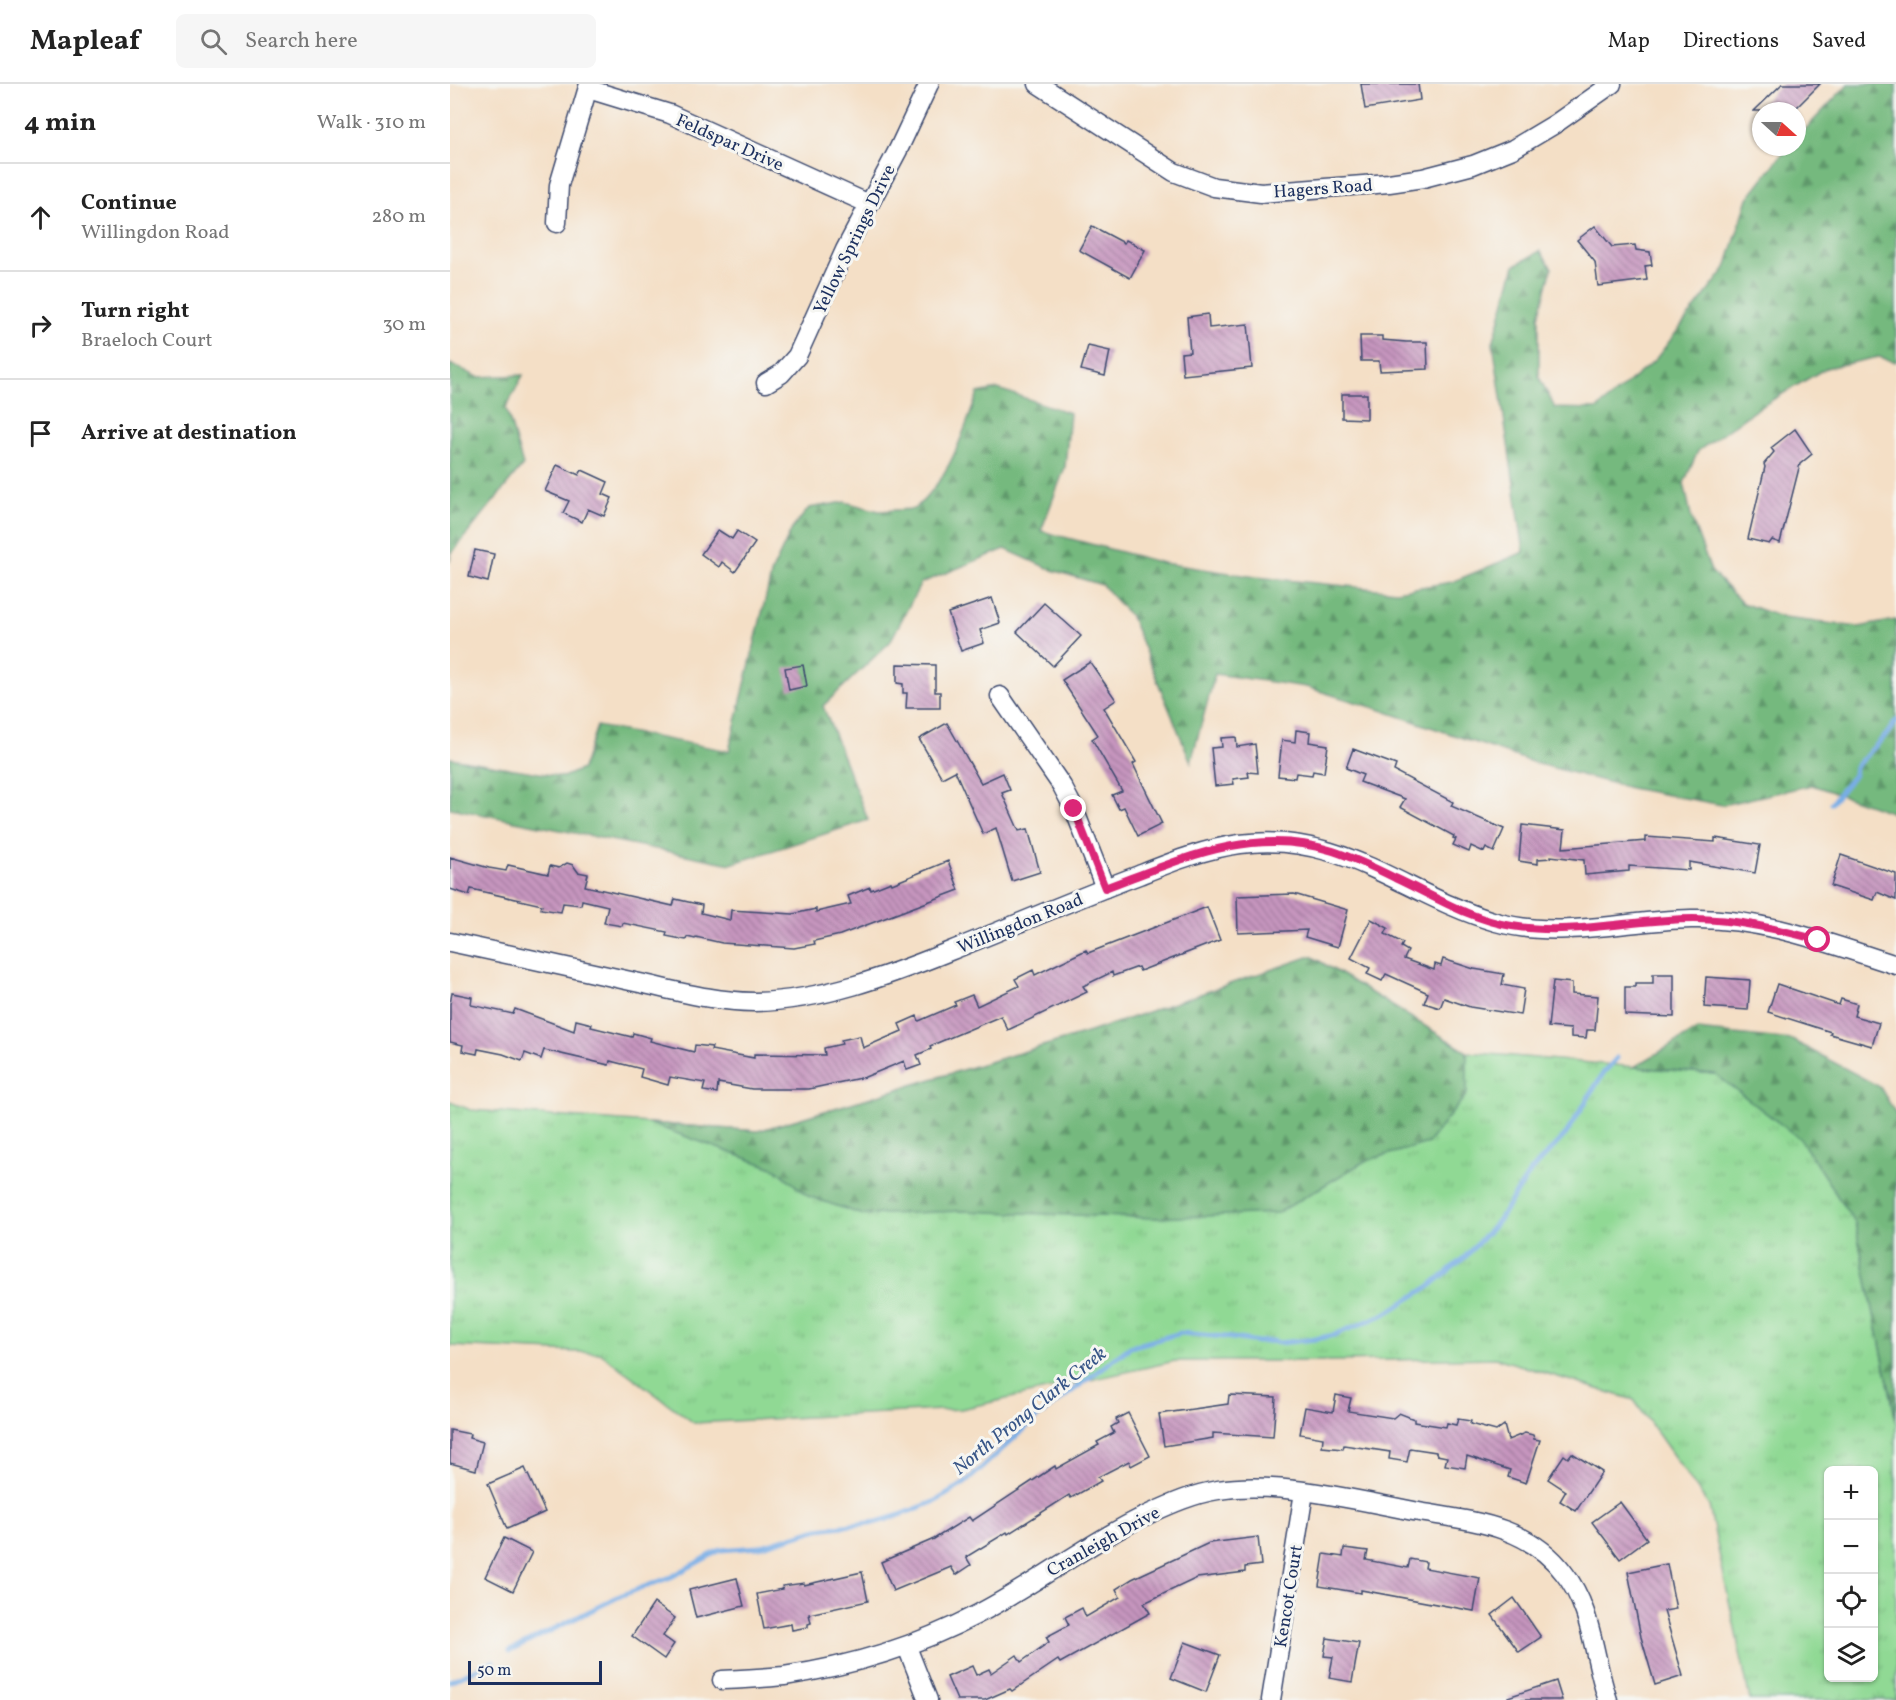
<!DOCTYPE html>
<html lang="en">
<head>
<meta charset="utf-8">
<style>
	:root { --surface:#fff; --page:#f6f6f6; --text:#222; --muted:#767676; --line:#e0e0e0 }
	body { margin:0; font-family:Vollkorn,serif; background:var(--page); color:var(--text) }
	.controls { position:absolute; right:18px; bottom:18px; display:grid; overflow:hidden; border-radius:9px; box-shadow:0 2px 4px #0004 }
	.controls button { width:54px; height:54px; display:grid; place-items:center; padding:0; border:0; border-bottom:2px solid var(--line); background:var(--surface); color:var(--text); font:30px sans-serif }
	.compass { position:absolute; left:1302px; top:18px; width:54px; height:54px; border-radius:50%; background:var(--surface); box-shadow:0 2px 4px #0004; rotate:111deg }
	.scale { position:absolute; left:18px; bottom:15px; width:134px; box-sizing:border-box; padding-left:6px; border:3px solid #1b2f5e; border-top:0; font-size:16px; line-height:21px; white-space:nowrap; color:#1b2f5e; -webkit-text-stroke:4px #f6f6f2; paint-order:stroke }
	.stop { position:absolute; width:18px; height:18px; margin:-14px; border:4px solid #db2777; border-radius:50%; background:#fff }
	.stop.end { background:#db2777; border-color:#fff; box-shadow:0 2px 6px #0008 }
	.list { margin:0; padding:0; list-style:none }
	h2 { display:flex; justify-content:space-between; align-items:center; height:78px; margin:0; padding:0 24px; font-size:26px }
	h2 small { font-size:20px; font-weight:400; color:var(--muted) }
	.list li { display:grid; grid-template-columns:39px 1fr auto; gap:18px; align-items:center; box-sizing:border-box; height:108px; padding:0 24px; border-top:2px solid var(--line) }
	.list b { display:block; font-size:22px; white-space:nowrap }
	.list p { margin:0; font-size:20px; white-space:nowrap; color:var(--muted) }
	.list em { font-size:20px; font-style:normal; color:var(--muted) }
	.icon { flex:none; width:33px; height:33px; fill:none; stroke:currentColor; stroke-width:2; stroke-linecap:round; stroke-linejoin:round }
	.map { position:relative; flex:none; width:1446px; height:1616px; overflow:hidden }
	header { display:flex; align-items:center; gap:36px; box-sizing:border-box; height:84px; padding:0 30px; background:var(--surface); border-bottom:2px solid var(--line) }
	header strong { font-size:28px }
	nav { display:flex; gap:33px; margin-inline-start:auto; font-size:21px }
	.search { width:420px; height:54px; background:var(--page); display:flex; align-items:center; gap:15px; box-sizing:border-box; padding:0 21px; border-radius:9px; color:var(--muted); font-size:22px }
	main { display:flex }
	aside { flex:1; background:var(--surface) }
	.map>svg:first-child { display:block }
	.grass { fill:url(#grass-tufts); stroke:#568479; stroke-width:1.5; fill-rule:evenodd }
	.forest { fill:url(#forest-firs); stroke:#48746e; stroke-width:1.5 }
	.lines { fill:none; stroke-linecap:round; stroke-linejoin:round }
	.stream { stroke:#78ade6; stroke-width:5 }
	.building { fill:url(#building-back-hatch) }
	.street-casing { stroke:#3c496e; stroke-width:21 }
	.street { stroke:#fff; stroke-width:18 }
	.route { stroke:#db2777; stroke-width:8 }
	.labels { text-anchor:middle; stroke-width:6; stroke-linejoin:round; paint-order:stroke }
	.street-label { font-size:18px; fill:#1b2f5e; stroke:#f6f6f2 }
	.water-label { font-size:20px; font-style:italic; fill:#375587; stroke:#f6f6f2 }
</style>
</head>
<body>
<header>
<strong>Mapleaf</strong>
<div class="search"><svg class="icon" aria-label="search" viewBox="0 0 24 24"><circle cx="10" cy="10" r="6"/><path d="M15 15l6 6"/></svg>Search here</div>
<nav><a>Map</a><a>Directions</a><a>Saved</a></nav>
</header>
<main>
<aside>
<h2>4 min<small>Walk · 310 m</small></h2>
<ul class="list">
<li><svg class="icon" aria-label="ahead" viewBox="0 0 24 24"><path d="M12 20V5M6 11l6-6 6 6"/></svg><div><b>Continue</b><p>Willingdon Road</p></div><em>280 m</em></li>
<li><svg class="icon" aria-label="right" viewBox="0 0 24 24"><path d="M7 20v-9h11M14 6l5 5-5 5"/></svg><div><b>Turn right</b><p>Braeloch Court</p></div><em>30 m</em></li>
<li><svg class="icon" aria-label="arrive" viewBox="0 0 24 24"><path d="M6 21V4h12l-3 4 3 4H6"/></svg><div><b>Arrive at destination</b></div></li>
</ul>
</aside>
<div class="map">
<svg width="1446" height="1616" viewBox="0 0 1446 1616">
	<defs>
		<pattern id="grass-tufts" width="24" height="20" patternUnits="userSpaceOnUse" patternTransform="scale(1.5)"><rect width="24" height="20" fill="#90d994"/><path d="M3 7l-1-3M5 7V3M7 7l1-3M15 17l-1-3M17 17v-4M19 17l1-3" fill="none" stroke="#7cbb82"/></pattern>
		<pattern id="forest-firs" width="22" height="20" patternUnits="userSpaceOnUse" patternTransform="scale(1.5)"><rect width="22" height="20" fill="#74b97e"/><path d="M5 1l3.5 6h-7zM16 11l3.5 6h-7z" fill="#5e976a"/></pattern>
		<pattern id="building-back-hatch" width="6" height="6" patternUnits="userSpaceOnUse" patternTransform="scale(1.5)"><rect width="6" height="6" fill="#c695be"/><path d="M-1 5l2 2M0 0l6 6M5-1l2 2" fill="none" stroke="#a07a9e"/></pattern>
	</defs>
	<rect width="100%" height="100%" fill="#f6f6f2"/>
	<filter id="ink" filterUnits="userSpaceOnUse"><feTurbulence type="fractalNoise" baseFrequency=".0167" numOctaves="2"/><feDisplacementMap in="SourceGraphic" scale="12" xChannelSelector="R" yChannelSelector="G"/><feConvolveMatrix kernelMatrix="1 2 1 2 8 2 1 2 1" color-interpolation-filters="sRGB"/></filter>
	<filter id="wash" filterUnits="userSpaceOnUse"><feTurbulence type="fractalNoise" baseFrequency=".008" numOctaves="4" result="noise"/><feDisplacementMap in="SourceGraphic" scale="24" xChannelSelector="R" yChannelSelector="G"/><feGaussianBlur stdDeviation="1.35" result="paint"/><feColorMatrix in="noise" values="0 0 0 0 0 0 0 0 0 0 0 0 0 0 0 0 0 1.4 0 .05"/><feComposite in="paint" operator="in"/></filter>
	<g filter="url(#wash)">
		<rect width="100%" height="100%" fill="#f4dfc6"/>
		<path class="grass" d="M861 872 1017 968 1265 990 1378 1035 1405 1139 1446 1336V1616H1300L1259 1422 1184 1316 1046 1274 883 1277H725L511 1325 244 1339 150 1269 0 1262V1018L21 1026 308 1047 640 948ZM1378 1386H1424V1594H1378Z"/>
		<g class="forest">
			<path d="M1398 0H1446V278L1429 273 1376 284 1307 325 1248 367 1234 399 1242 436 1261 487 1292 519 1334 534 1409 543 1446 536V730L1362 701 1272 721 1180 704 1085 679 928 625 856 603 765 590 741 678 681 533 652 501 602 486 555 465 471 499 440 558 373 622 418 736 281 780 0 724V674L113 693 132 685 147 642 279 667 322 487 342 445 359 424 395 418 429 427 464 425C500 395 512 351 528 309L548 305 620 329 615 383 591 447 713 479 806 493 946 507 1002 498 1074 468 1043 259 1065 181 1090 167 1102 184 1089 232V293L1105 324 1147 325 1205 276 1276 184 1298 114 1333 69 1338 63H1347V54Z"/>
			<path d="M0 280 28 293 73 291 56 324 73 381 1 470 0 478Z"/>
			<path d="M861 872 1017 968V1010L978 1059 915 1077 828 1129 704 1134 512 1127 413 1131 358 1112 326 1085 198 1039 308 1047 640 948Z"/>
			<path d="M1247 946 1342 956 1430 1003 1446 1030V1336L1405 1139 1350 1055 1265 990 1184 983Z"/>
		</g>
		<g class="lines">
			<g class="stream">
				<path d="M1381 719 1404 691 1405 683 1437 650 1446 637"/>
				<path d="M60 1567 172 1511 221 1493 270 1466 309 1463 368 1445 427 1438 450 1431 486 1417 515 1399 585 1335 680 1263 731 1249 775 1253 808 1258 822 1257 829 1259 865 1255 884 1251 935 1230 980 1202 1015 1173 1048 1137 1081 1087 1116 1050 1154 988 1167 974"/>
				<path d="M0 1597 44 1577"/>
			</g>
		</g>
		<g id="blocks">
			<g class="building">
				<path d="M911 0H968L970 16 915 25Z"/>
				<path d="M1332 0H1370L1343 27H1304Z"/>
				<path d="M642 142 674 159 676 156 695 166 680 194 629 166Z"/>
				<path d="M1145 142 1162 163 1185 161 1186 166 1200 168 1202 181 1195 182 1197 196 1148 202 1145 178 1127 156Z"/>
				<path d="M758 230 759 244 798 240 802 284 733 291 731 269 740 268 737 233Z"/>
				<path d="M910 252H932V256L956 258H977L978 285 930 287 929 277H911Z"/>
				<path d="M638 262 660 267 655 292 631 286Z"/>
				<path d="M892 310H917V335L892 334Z"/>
				<path d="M1345 345 1362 370 1350 380 1330 459 1322 456 1319 460 1298 455 1315 383 1314 380 1324 368 1321 364Z"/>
				<path d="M107 381 129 391 132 386 158 398 153 410 162 414 154 432 138 425 132 438 113 429 119 417 95 407Z"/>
				<path d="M268 446 282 455 287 447 305 459 285 488 272 478 269 483 251 470Z"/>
				<path d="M25 466 44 470 38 498 19 493Z"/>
				<path d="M542 514 550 539 530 546 534 559 511 567 498 529Z"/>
				<path d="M594 519 631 552 603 582 567 548Z"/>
				<path d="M640 578 666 616 654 624 686 678 683 680 712 740 688 752 674 723 669 725 662 711 672 707 642 655 648 651 612 596Z"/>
				<path d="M447 580 485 581V608H490V624H456L457 609H453V600L447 599Z"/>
				<path d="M353 581 357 602 339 606 335 584Z"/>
				<path d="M497 639 531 699 553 689 560 706 552 709 569 747 578 745 590 788 562 797 546 744 533 750 505 687 492 694 469 655Z"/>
				<path d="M846 646 860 648 859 658 878 661 874 689 863 687 862 691 846 689 845 694 828 692 832 656 845 658Z"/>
				<path d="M786 653 787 663 805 660 808 689 798 688 799 693 783 695 784 700 765 702 761 664 772 663 771 654Z"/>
				<path d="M903 665 946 681 944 687 1003 718 1001 722 1054 745 1044 768 1036 764 1034 768 1021 762 1019 768 1003 761 1006 755 1003 754 1004 752 950 723 955 715 910 698 913 691 896 684Z"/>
				<path d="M1072 741 1115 746 1113 764 1196 757V753L1265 758V754L1310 761 1305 789 1239 778V786L1179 782V787L1135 791 1134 776 1101 772V774L1088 775V780L1069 777Z"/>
				<path d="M1391 771 1446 790V816L1427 808 1424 816 1381 802Z"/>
				<path d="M0 773 39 784 56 787 58 781 98 790 100 782 109 784 117 779 123 781 128 788 138 790 135 802 223 822 225 815 252 821 251 829 280 836 281 826 343 830 366 825V828L401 820 398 812 420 803 421 806 441 798 442 800 498 777 509 806 390 851 364 857 365 860 344 864 272 859 246 853 245 855 237 853 236 856 216 852 217 848 173 839 172 842 154 839 158 822 132 816 131 821 113 819 111 828 91 825 92 821 21 805 19 811 0 805Z"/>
				<path d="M844 810 898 826 888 863 855 853 857 846 788 849 787 812Z"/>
				<path d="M757 823 770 856 690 887 688 883 663 892 662 888 633 902 637 908 558 946 551 932 480 962 481 965 467 971 471 981 457 986 454 977 415 993 359 1005H302L268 999 267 1009 253 1007 255 999 220 993 218 1001 190 993 192 985 160 977 159 981 94 966 91 975 75 969 72 977 53 970 28 965 27 970 12 967 13 961 0 958V920L2 909 22 913 21 921 63 930 65 925 124 947 126 936 142 940 141 943 182 953 183 949 201 954 200 957 244 968 245 961 262 963 261 966 304 974V970L375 971 374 964 392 960 391 956 410 952 413 964 452 947 449 940 467 932 469 937 506 921 504 918 522 911 527 922 569 902 565 895 583 886 585 891 636 866 638 869Z"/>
				<path d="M921 835 938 844 935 850 953 859 951 863 958 867 954 875 984 886 985 880 991 882 993 875 1024 885 1054 890 1052 901 1074 905 1070 931 1020 923 994 914 990 924 974 919 978 909 936 890 932 897 917 890 920 884 901 874Z"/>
				<path d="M1203 890H1224V933L1175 931V903H1185V899H1203Z"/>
				<path d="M1256 893 1300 896 1298 926 1254 923Z"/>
				<path d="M1103 897 1122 899V910L1148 912 1145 946H1137L1136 954 1121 953V945L1098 943Z"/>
				<path d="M1327 900 1389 921 1391 915 1407 920 1404 932 1429 939 1422 962 1380 950 1381 948 1318 928Z"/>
				<path d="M779 1311 826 1313 823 1353 763 1349V1354L714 1362 709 1330 778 1320Z"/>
				<path d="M886 1311 901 1314 898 1327 943 1334 949 1329 964 1335V1338L996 1343 997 1339 1006 1341 1008 1335 1021 1337 1020 1340 1046 1347 1054 1341 1058 1356 1075 1349 1083 1351 1084 1355 1090 1356 1076 1399 1058 1393 1060 1386 1017 1372 1015 1384 995 1381 997 1373 987 1371 986 1368 960 1364 957 1378 939 1375 940 1368 894 1361 893 1365 872 1363 873 1354 850 1350 855 1323 883 1328Z"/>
				<path d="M678 1329 700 1372 681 1382 679 1377 648 1393 651 1397 621 1414 619 1411 558 1450 557 1448 516 1473 521 1481 506 1491 501 1483 443 1507 431 1478 484 1455 519 1433 522 1437 605 1382 606 1385 649 1361 647 1358 664 1349 661 1343 668 1339 666 1335Z"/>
				<path d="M0 1346 20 1350 19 1354 33 1358 26 1386 0 1379Z"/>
				<path d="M1122 1369 1152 1388 1126 1427 1110 1417 1116 1407 1098 1395 1114 1371 1118 1374Z"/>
				<path d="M75 1384 95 1428 57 1445 38 1400Z"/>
				<path d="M1170 1418 1197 1455 1170 1475 1142 1438Z"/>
				<path d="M808 1453 811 1481 795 1483V1488L747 1494 694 1519 700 1529 610 1579 608 1576 562 1607 560 1605 535 1616H507L497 1593 522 1582 526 1591 539 1585 541 1589 567 1571 571 1578 599 1558 596 1553 619 1541 615 1533 632 1524 636 1533 670 1513 666 1505 682 1495 759 1459Z"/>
				<path d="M54 1454 82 1468 63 1507 35 1493Z"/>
				<path d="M894 1464 918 1467 916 1476 958 1484 960 1475 976 1478 975 1484 1030 1494 1024 1527 911 1506V1509L869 1502 874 1470 893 1473Z"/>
				<path d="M1217 1480 1226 1525 1214 1527 1233 1592 1205 1601 1191 1553 1178 1488Z"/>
				<path d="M412 1488 418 1517 359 1530 361 1539 358 1540V1543L342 1546 341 1540 314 1545 307 1510 333 1505 332 1502 354 1499V1501Z"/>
				<path d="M287 1494 294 1522 246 1534 239 1506Z"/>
				<path d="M1064 1514 1091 1553 1069 1568 1042 1531Z"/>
				<path d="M204 1519 225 1534 213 1552 224 1560 214 1575 182 1552Z"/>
				<path d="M877 1554 909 1559 902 1598 879 1594 883 1573 874 1572Z"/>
				<path d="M735 1558 770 1571 756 1608 721 1594Z"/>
				<path d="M1106 1597 1112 1616H1059L1058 1613Z"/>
			</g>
		</g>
	</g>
	<g filter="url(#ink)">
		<use href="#blocks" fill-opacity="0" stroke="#3c496e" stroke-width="1.5"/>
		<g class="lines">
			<defs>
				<g id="street">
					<path d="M588 0 724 88 764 103 811 109 939 99 973 94 1023 81 1063 65 1105 40 1162 0"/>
					<path d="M138 5 220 30 419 120"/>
					<path d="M107 139 109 101 139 0"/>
					<path d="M316 299 331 290 347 272 395 166 448 66 479 0"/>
					<path d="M550 612 612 702 624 725 655 804"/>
					<path d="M0 858C62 871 123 884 185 898 223 906 264 918 304 918 371 917 438 892 500 867 563 842 625 815 689 791 722 778 754 765 790 760 892 746 955 812 1046 838 1109 856 1177 836 1241 835 1311 833 1380 860 1446 881"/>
					<path d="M457 1563 478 1616"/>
					<path d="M272 1596C293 1595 314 1594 334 1592 402 1582 467 1562 528 1530 586 1500 639 1458 699 1430 721 1420 743 1410 768 1406 828 1396 909 1417 969 1428 1023 1437 1079 1442 1114 1489 1143 1525 1143 1574 1158 1616"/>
					<path d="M821 1616 854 1408"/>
				</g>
			</defs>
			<use href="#street" class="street-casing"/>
			<use href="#street" class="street"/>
		</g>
	</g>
	<g class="lines" filter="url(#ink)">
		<path class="route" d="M624 725 655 804C730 776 801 741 883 767 904 774 925 784 945 794 982 811 1021 836 1062 842 1123 852 1183 835 1243 835 1285 835 1328 845 1368 856"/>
	</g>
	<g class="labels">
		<g class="street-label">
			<text transform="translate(280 58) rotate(24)" y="6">Feldspar Drive</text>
			<text transform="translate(873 104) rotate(-4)" y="6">Hagers Road</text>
			<text transform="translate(404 155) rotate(-64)" y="6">Yellow Springs Drive</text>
			<text transform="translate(570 839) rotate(-22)" y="6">Willingdon Road</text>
			<text transform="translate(653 1457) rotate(-29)" y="6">Cranleigh Drive</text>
			<text transform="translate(838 1512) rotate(-81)" y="6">Kencot Court</text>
		</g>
		<g class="water-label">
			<text transform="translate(579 1326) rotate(-39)" y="7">North Prong Clark Creek</text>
		</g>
	</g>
</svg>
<div class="controls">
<button>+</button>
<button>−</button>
<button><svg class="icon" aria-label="locate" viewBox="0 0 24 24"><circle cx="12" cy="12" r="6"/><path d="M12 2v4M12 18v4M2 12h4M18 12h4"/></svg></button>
<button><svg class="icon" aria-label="layers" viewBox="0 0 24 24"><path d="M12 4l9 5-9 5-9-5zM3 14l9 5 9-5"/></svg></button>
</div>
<svg class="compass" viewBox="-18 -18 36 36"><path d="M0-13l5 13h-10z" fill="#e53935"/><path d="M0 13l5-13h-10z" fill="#767676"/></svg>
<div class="scale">50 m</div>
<div class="stop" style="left:1368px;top:856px"></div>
<div class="stop end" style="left:624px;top:725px"></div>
</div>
</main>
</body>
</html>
